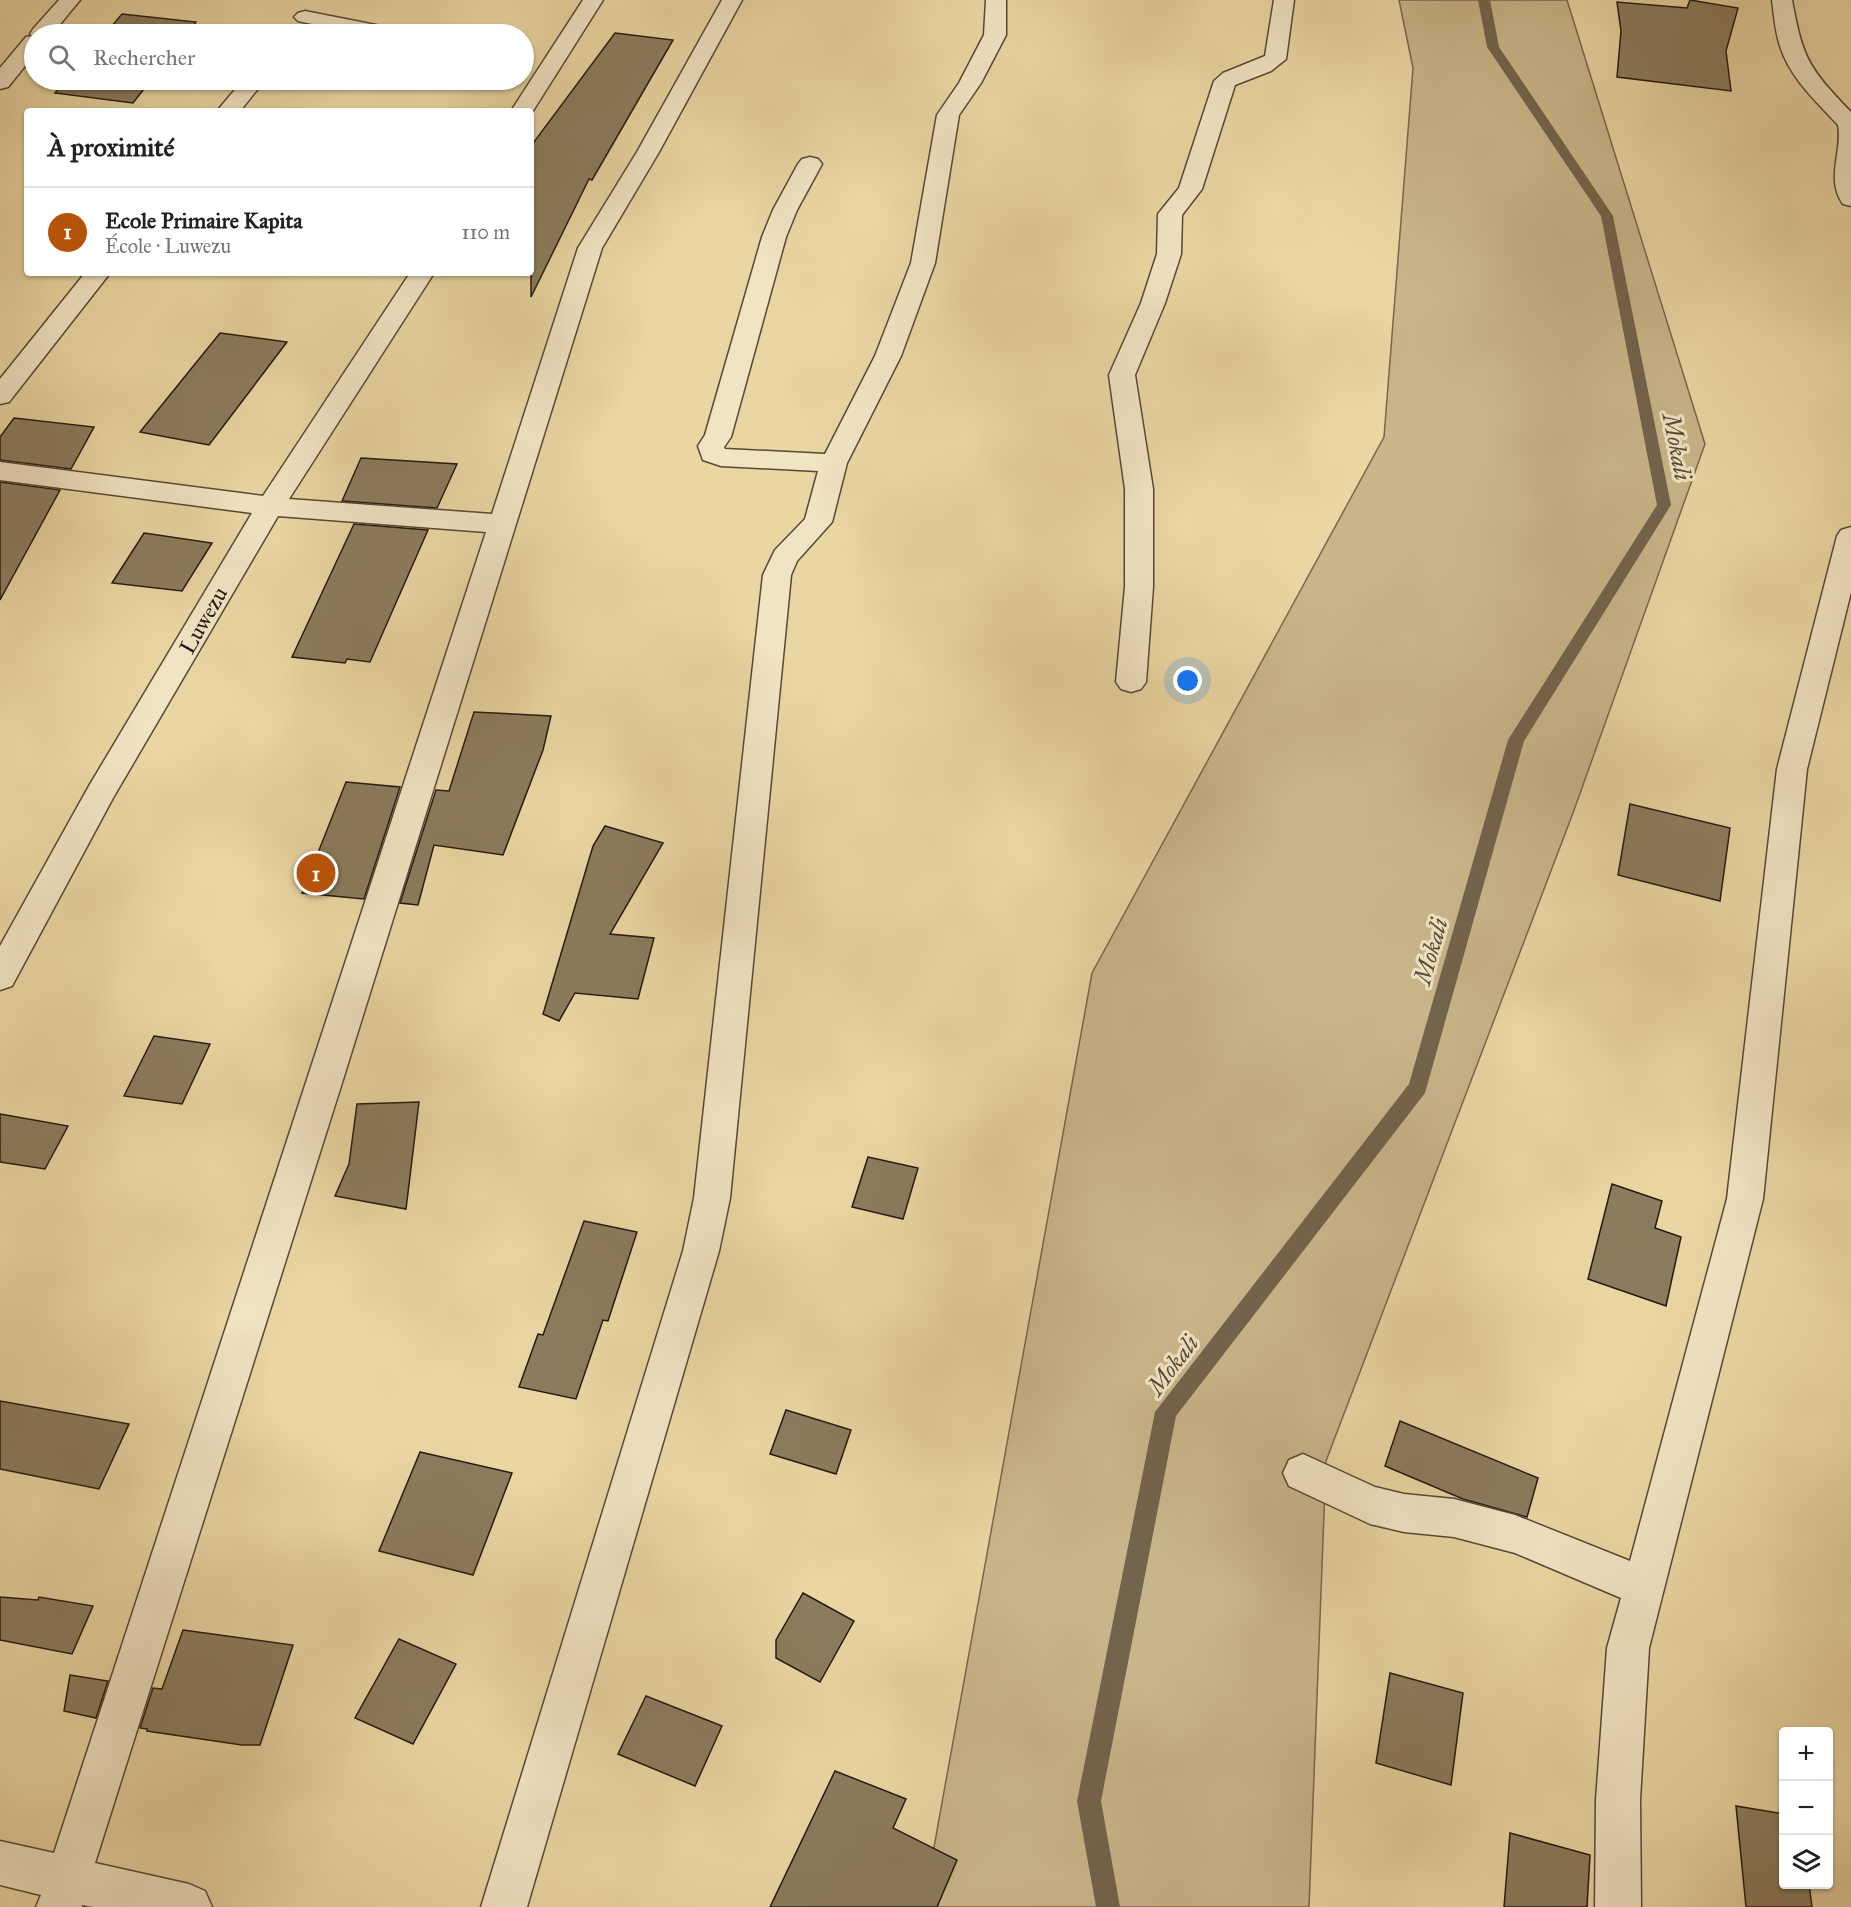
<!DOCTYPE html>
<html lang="fr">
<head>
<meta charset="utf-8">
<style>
	:root { --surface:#fff; --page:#f2f2f2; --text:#202124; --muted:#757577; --line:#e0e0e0; --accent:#b45309 }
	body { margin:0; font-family:"IM FELL Great Primer",serif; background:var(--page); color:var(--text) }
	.controls { position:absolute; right:18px; bottom:18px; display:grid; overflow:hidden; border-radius:6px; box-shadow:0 2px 4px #0004 }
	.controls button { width:54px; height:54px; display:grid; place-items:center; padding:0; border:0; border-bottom:2px solid var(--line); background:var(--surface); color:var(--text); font:30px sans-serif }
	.you { position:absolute; left:1188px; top:681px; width:21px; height:21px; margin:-15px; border:4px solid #fff; border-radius:50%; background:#1a73e8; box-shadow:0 0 0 9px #1a73e833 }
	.badge { display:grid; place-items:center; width:39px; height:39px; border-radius:50%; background:var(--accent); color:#fff; font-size:20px; font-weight:700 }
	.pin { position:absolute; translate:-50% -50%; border:3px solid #fff; box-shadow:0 2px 6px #0006 }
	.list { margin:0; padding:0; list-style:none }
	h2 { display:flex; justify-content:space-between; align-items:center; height:78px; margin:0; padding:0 24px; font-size:26px }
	h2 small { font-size:20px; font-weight:400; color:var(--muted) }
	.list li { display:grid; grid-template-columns:39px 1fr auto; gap:18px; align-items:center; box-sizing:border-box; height:90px; padding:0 24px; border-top:2px solid var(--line) }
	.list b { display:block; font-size:22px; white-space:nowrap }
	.list p { margin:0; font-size:20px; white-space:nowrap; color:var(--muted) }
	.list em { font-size:20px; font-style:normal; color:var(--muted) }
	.icon { flex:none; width:33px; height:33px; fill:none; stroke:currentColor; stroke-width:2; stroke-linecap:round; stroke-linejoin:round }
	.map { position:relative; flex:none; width:1851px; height:1907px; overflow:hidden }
	.search { position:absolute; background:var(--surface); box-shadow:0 2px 4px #0004; left:24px; top:24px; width:510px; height:66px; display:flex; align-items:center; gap:15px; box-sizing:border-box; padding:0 21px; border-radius:33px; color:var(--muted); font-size:22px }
	.panel { position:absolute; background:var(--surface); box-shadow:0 2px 4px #0004; left:24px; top:108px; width:510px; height:168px; border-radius:6px }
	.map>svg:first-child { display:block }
	.green { fill:#c8b68a; stroke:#76684e; stroke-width:1.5 }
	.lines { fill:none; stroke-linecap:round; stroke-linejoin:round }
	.stream { fill:#73644c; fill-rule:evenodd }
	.building { fill:#8b7c5d; stroke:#241a12; stroke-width:1.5 }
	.minor-casing { stroke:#564936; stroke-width:3 }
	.minor { fill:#f1e4c3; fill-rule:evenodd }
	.labels { text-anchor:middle; stroke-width:6; stroke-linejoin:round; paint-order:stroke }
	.street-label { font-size:22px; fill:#241a12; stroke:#f1e4c3 }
	.water-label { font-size:24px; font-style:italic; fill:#584c38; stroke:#f1e4c3 }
</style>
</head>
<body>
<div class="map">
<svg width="1851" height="1907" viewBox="0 0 1851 1907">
	<rect width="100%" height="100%" fill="#ead6a3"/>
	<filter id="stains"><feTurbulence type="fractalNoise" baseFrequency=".00333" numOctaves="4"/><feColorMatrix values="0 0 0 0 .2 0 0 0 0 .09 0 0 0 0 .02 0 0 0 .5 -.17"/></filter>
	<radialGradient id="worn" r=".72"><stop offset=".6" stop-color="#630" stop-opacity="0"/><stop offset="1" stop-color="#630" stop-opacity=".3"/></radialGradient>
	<path class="green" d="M1399 0H1567L1705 444 1573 813 1326 1461 1309 1907H928L934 1847 1092 973 1384 437 1413 68Z"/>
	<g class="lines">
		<path class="stream" d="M1478 0H1490L1499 47 1613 216 1671 505 1524 741 1425 1093 1176 1416 1101 1801 1120 1907H1096L1077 1801 1155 1412 1409 1084 1508 740 1657 505 1601 216 1487 47Z"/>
	</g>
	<g class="building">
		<path d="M1690 0 1738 8 1726 51 1731 91 1617 77 1621 31 1617 2 1687 8Z"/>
		<path d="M122 14 196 22 187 34H105Z"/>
		<path d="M615 33 673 40 592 180 589 179 531 297V146Z"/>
		<path d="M67 80H151L133 103 55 93Z"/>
		<path d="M220 333 287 342 209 445 140 432Z"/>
		<path d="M14 418 94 427 71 469 0 460V437Z"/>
		<path d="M361 458 457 464 437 508 342 501Z"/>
		<path d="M0 482 60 490 0 600Z"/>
		<path d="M354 524 428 530 370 662 347 659 345 663 292 657Z"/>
		<path d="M144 533 212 543 182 591 112 583Z"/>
		<path d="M474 712 551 716 543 750 503 855 434 845 418 905 400 903 436 790 449 791Z"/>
		<path d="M346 782 400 787 364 899 302 893Z"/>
		<path d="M1630 804 1730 828 1720 901 1618 875Z"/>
		<path d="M605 826 663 843 610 934 654 938 638 999 575 993 559 1021 543 1014 593 846Z"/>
		<path d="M154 1036 210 1044 182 1104 124 1096Z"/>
		<path d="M419 1102 406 1209 335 1196 349 1164 357 1104Z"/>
		<path d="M0 1114 68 1126 45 1169 0 1162Z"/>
		<path d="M868 1157 918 1168 903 1219 852 1207Z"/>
		<path d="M1612 1184 1662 1201 1655 1228 1681 1237 1666 1306 1588 1279Z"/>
		<path d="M584 1221 637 1232 608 1321 603 1320 576 1399 519 1387 538 1334 543 1335Z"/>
		<path d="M0 1401 129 1424 99 1489 0 1469Z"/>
		<path d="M786 1410 851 1430 836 1474 770 1454Z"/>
		<path d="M1400 1421 1538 1478 1527 1517 1463 1499 1385 1466Z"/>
		<path d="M420 1452 512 1473 473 1575 379 1551Z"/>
		<path d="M803 1593 854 1621 820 1682 776 1658V1640Z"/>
		<path d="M0 1597 38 1600 39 1597 93 1606 72 1654 0 1640Z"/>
		<path d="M183 1630 293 1645 260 1745H242L147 1731V1729L140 1728 153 1688 162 1689Z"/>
		<path d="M399 1639 456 1664 413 1744 355 1718Z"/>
		<path d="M1390 1673 1463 1693 1451 1785 1376 1763Z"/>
		<path d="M70 1675 108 1681 96 1718 64 1711Z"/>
		<path d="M646 1696 722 1726 695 1786 618 1754Z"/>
		<path d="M835 1771 906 1799 893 1828 957 1860 937 1907H770Z"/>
		<path d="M1736 1806 1784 1814V1884H1809L1812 1907H1746Z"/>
		<path d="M1510 1833 1590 1855 1587 1907H1504Z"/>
	</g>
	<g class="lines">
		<defs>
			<g id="minor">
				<path d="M59 0H80L52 34H34V55L8 87 0 89V68L26 37 32 36 30 34 33 29Z"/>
				<path d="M583 0H603L531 114V111H511Z"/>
				<path d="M722 0H742L659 152 602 248 341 1086 95 1863 189 1884 205 1891 212 1907H93L82 1905V1907H36L41 1895 0 1885V1841L54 1853 486 532 278 516 113 798 12 986 0 990V946L89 786 252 513 0 480V462L263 496 410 273H434L289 499 492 514 578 248 637 152Z"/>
				<path d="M986 0H1006V35L981 83 959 115 935 263 901 356 847 463 832 522 797 561 791 575 730 1198 719 1251 527 1907H481L683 1251 694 1198 763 575 775 550 805 519 818 471 721 466 703 460 698 446 705 435 762 237 773 210 798 164 802 159 810 157 818 159 822 164 797 210 786 237 731 437 724 447 725 449 825 454 875 356 911 263 937 115 959 83 984 35Z"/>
				<path d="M1274 0H1294L1286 59 1271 71 1235 85 1202 189 1182 215 1181 254 1165 303 1135 375 1153 489V587L1146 682 1141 689 1131 692 1121 689 1116 682 1125 587V489L1109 375 1141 303 1157 254 1158 214 1179 188 1214 81 1223 73 1265 56Z"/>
				<path d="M1772 0H1792C1803 60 1809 68 1851 112V206L1843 204C1825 179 1843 151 1838 125 1816 101 1790 78 1780 46 1775 31 1774 15 1772 0Z"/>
				<path d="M305 11 396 29 399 34H359L298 21 294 17 298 13Z"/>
				<path d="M243 80H265L240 111H217Z"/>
				<path d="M85 273H110L9 402 0 404V379Z"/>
				<path d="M1851 527V592L1807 769 1763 1199 1649 1648 1640 1800 1641 1907H1595L1596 1800 1607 1648 1621 1598 1515 1553 1454 1537 1404 1532 1370 1524 1289 1486 1283 1473 1289 1460 1303 1454 1375 1487 1404 1494 1454 1499 1515 1515 1630 1561 1727 1199 1777 769 1837 536 1841 530Z"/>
			</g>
		</defs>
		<use href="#minor" class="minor-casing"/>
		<use href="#minor" class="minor"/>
	</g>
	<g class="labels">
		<g class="street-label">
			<text transform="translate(203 620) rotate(-60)" y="8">Luwezu</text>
		</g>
		<g class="water-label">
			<text transform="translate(1677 447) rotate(79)" y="8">Mokali</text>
			<text transform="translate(1431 951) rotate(-74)" y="8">Mokali</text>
			<text transform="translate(1173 1365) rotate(-53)" y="8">Mokali</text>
		</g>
	</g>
	<rect width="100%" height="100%" filter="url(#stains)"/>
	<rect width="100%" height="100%" fill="url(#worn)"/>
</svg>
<div class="controls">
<button>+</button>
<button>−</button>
<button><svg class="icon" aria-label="layers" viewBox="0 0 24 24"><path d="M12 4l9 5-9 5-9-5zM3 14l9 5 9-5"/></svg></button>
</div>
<div class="you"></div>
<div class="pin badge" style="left:316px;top:873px">1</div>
<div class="search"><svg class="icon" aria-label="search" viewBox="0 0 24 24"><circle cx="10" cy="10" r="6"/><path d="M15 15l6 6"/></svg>Rechercher</div>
<section class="panel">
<h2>À proximité<small></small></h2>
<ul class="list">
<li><span class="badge">1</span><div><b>Ecole Primaire Kapita</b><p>École · Luwezu</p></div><em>110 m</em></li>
</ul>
</section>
</div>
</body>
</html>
